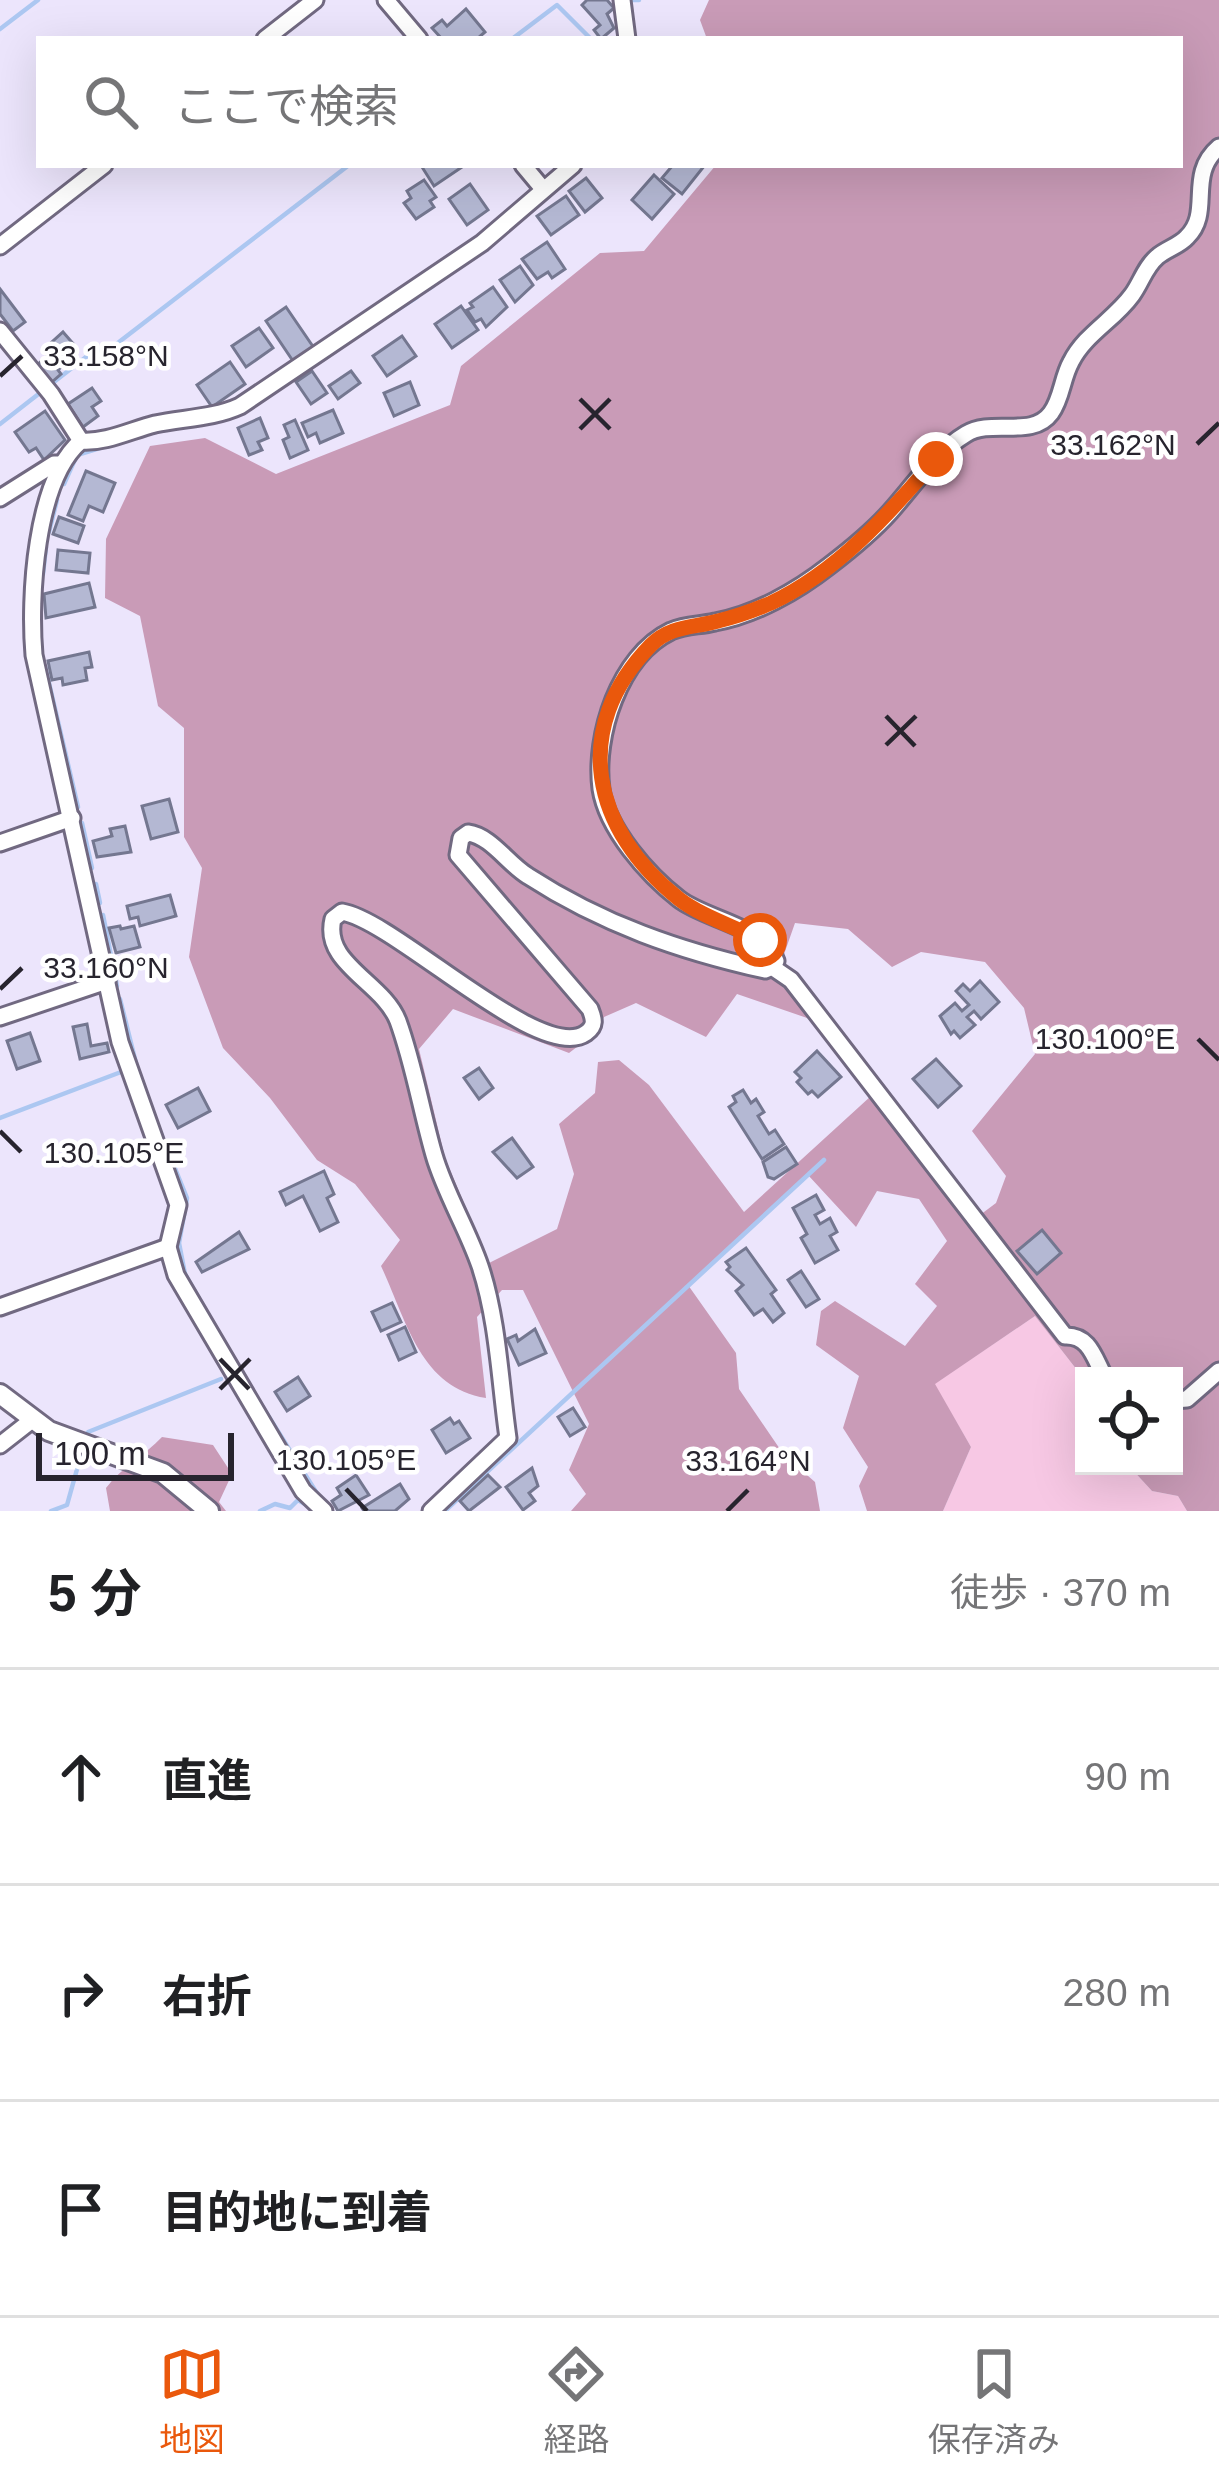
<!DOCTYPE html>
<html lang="ja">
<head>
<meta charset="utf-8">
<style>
	:root { --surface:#fff; --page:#f2f2f2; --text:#202124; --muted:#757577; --line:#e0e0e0; --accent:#ea580c }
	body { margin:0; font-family:Arial,"Noto Sans JP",sans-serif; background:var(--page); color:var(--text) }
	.controls { position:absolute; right:36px; bottom:36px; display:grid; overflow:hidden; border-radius:0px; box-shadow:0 12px 48px #0002 }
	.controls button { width:108px; height:108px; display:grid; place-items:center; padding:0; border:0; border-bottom:3px solid var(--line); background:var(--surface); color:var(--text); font:60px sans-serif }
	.scale { position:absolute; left:36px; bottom:30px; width:198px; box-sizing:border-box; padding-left:12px; border:6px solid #27242e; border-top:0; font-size:33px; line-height:42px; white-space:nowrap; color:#27242e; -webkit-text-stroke:9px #fff; paint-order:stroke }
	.stop { position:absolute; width:36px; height:36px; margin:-27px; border:9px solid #ea580c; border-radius:50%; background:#fff }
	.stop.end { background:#ea580c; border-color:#fff; box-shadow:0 3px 12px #0008 }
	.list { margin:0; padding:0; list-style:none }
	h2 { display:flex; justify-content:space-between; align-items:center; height:156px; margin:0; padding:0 48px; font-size:51px }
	h2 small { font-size:39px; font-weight:400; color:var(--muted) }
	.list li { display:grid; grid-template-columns:78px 1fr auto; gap:36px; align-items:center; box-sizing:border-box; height:216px; padding:0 48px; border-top:3px solid var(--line) }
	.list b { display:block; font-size:45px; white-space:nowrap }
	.list em { font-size:39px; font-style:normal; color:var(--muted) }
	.icon { flex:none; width:66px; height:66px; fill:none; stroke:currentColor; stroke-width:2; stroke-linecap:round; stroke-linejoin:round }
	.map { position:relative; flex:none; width:1219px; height:1511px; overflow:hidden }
	.search { position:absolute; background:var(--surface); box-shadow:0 12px 48px #0002; left:36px; right:36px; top:36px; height:132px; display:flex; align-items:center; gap:30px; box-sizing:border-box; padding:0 42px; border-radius:0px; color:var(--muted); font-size:45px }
	.sheet { height:804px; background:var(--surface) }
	nav { display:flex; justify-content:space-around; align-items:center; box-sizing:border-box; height:168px; border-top:3px solid var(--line); background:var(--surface); font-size:33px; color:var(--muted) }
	nav a { display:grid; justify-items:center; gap:6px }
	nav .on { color:var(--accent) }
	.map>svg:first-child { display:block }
	.green { fill:#f7c8e4 }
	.forest { fill:#c99bb7; fill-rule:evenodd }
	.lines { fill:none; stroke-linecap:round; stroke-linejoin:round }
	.stream { stroke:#acc7f1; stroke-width:4.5 }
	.building { fill:#b4b8d3; stroke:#747790; stroke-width:3 }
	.minor-casing { stroke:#716981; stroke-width:21 }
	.major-casing { stroke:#716981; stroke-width:24 }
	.minor { stroke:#fff; stroke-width:15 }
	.major { stroke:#fff; stroke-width:18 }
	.route { stroke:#ea580c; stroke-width:15 }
	.ticks { fill:none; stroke:#27242e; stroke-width:4.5 }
	.ticks-label { font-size:30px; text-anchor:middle; fill:#27242e; stroke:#fff; stroke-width:9; stroke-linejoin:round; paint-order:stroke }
</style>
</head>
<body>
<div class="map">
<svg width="1219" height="1511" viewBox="0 0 1219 1511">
	<rect width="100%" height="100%" fill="#ece5fc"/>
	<path class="green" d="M1035 1316 1084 1379V1466H1129L1152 1491 1178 1496 1187 1511H943L971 1447 934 1384Z"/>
	<g class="forest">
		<path d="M709 0H1219V1511H1187L1178 1496 1152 1491 1129 1466H1174V1376H1084V1379L1035 1316 935 1384 971 1447 943 1511H867L859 1486 868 1467 843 1428 859 1376 816 1345 821 1311 835 1301 905 1346 937 1306 915 1284 947 1241 919 1199 877 1191 856 1227 808 1175 688 1285 736 1353 739 1389 784 1455 815 1482 820 1511H571L586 1494 569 1470 589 1424 523 1290H502L477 1317 486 1398C420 1388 406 1319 381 1266L400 1240 355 1184 317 1160 270 1098 223 1048 189 957 202 868 184 837V728L158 706 140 616 105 598 106 539 150 446 205 438 276 474 450 405 461 366 600 253 644 251 716 165H1180V39H707L700 20ZM795 923 848 929 892 967 921 952 985 962 1024 1008 1035 1054 972 1131 1006 1176 996 1203 980 1215 782 960ZM737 994 810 1019 871 1096 744 1212 649 1085 619 1060 598 1062 595 1093 559 1124 574 1174 557 1229 489 1263 445 1158 419 1049 453 1009 569 1053 594 1034 604 1017 636 1003 706 1037Z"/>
		<path d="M162 1437 213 1445 232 1474 219 1502 226 1511H110L106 1488C122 1467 144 1456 162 1437Z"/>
	</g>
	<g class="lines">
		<g class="stream">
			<path d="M633 0H639"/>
			<path d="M617 23 619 39"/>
			<path d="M0 29 38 0"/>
			<path d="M512 39 557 5 591 39"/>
			<path d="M428 289 433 286"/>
			<path d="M375 324 417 297"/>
			<path d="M0 424 95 350 106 352 349 165"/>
			<path d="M64 484 77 455 142 435"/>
			<path d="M49 532 57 500"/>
			<path d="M43 574 46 547"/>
			<path d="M45 666 78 807"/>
			<path d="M82 823 92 868"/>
			<path d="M96 884 100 903"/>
			<path d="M103 915 117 986"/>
			<path d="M120 999 136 1063"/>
			<path d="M0 1118 121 1072"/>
			<path d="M155 1119 187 1198 179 1243 185 1274 233 1358"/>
			<path d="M257 1398 318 1495"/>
			<path d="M88 1432 221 1379"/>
			<path d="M51 1511 67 1505 81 1455"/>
			<path d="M260 1511 275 1504 290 1508 298 1500 310 1507"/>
			<path d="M445 1511 824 1160"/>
		</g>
	</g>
	<g class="building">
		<path d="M587 0H607L614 8 607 14 614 28 601 39 594 30 600 25 582 5Z"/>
		<path d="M466 9 485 32 477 39H442L432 28 442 20 447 26Z"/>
		<path d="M425 165H465L434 186 422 167Z"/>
		<path d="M673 165H705L682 194 662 178Z"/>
		<path d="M654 175 674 194 652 219 632 200Z"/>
		<path d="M586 178 602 198 585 212 569 191Z"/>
		<path d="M424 180 436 197 430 201 434 207 416 219 404 203 411 198 407 191Z"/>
		<path d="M470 184 488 210 467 225 449 199Z"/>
		<path d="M566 196 579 215 551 235 537 216Z"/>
		<path d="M547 242 565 269 552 278 548 272 537 279 522 259Z"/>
		<path d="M520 266 533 285 515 302 500 280Z"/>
		<path d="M493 287 507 307 486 327 481 319 475 322 467 310 473 307 470 303Z"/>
		<path d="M0 289 25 322 13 331 0 314Z"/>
		<path d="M461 306 478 330 452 348 435 324Z"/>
		<path d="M286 307 314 348 293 361 266 321Z"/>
		<path d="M259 328 273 348 246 367 232 346Z"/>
		<path d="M63 332 76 347 71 352 75 355 58 370 61 374 52 382 37 365 48 355 43 350Z"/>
		<path d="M402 336 416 356 387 376 373 356Z"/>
		<path d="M230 362 245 384 212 407 197 385Z"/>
		<path d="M312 371 327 393 311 404 296 382Z"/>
		<path d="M351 371 360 383 338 399 329 386Z"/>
		<path d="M410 382 419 405 394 416 384 393Z"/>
		<path d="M92 388 101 401 92 407 98 416 83 427 68 404Z"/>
		<path d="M333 410 343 433 320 443 316 433 308 437 302 423Z"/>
		<path d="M45 411 65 440 44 460 36 448 29 452 15 432Z"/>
		<path d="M260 418 268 438 258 442 262 450 249 455 238 428Z"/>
		<path d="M295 420 308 450 290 458 283 440 289 437 284 425Z"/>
		<path d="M86 471 115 483 103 512 89 506 83 521 68 515Z"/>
		<path d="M59 517 84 526 78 543 53 534Z"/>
		<path d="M58 550 90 553 88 573 56 570Z"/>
		<path d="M89 583 95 607 46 618 44 594Z"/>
		<path d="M89 652 92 667 85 668 87 680 63 685 62 678 52 680 48 661Z"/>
		<path d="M169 799 178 832 151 839 142 806Z"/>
		<path d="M125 826 131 852 97 857 93 841 112 836 110 829Z"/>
		<path d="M170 895 176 916 140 926 138 917 130 919 127 906Z"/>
		<path d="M120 926 121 929 134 926 140 947 116 953 109 928Z"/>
		<path d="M980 981 999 1002 981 1019 974 1011 967 1017 975 1025 960 1038 954 1031 951 1034 940 1016 955 1003 962 1011 969 1005 956 991 963 984 970 991Z"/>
		<path d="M87 1024 91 1046 107 1043 109 1052 80 1059 73 1027Z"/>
		<path d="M30 1033 40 1061 17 1069 7 1041Z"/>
		<path d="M817 1051 841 1077 818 1097 812 1091 808 1094 797 1082 801 1078 795 1072Z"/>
		<path d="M936 1059 961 1086 938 1107 913 1079Z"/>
		<path d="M479 1068 493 1088 479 1099 464 1078Z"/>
		<path d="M198 1088 210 1111 178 1128 166 1105Z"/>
		<path d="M743 1090 751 1103 756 1099 764 1112 758 1116 769 1134 775 1130 784 1144 762 1159 729 1107 736 1102 733 1096Z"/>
		<path d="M512 1138 533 1167 517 1178 493 1152Z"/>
		<path d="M786 1147 797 1164 774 1179 768 1177 763 1162Z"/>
		<path d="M324 1171 334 1194 327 1198 338 1222 320 1231 303 1196 286 1205 280 1192Z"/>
		<path d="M816 1195 824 1210 815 1215 820 1224 830 1218 837 1232 830 1236 838 1250 815 1263 801 1238 807 1234 793 1208Z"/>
		<path d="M1042 1230 1061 1253 1037 1274 1017 1251Z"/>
		<path d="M239 1232 249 1249 202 1272 196 1262Z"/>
		<path d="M746 1248 776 1290 771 1294 784 1313 773 1322 763 1309 754 1315 736 1291 743 1285 727 1270 730 1267 726 1262Z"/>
		<path d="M801 1271 819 1299 806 1307 788 1280Z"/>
		<path d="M392 1303 401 1322 381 1331 372 1312Z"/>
		<path d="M405 1327 416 1352 399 1360 388 1335Z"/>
		<path d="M535 1329 546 1353 519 1365 507 1339 516 1335 518 1341Z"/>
		<path d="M298 1377 310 1396 287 1411 275 1392Z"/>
		<path d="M573 1408 585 1427 570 1436 558 1417Z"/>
		<path d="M450 1418 454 1424 459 1421 470 1438 446 1453 432 1430Z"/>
		<path d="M532 1468 538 1486 529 1493 535 1501 523 1510 506 1487Z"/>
		<path d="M356 1475 369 1495 338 1511 332 1501 341 1495 337 1488Z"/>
		<path d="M488 1475 500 1487 469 1511 460 1501Z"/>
		<path d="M400 1484 409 1499 395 1511H364L362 1508Z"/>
	</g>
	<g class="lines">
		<defs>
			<g id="minor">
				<path d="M386 0 419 39"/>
				<path d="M622 0 627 39"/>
				<path d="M265 39 315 0"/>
				<path d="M523 165 543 189"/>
				<path d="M0 246 104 165"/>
				<path d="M0 331 51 394 81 441"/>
				<path d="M0 498 54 464H61"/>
				<path d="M0 843 72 818"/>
				<path d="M772 967 776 961C765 926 706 920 679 899 648 875 607 829 601 789 594 736 619 656 671 631 687 624 699 626 715 622 755 615 797 591 829 566 850 550 873 531 890 512 914 485 936 452 966 434 992 418 1032 439 1051 413 1062 398 1062 378 1071 362 1085 334 1114 320 1132 295 1141 283 1145 267 1157 257 1166 249 1179 246 1187 237 1213 212 1186 175 1219 147"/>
				<path d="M0 1017 107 981"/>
				<path d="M0 1307 168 1247"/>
				<path d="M1174 1400 1187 1399 1219 1371"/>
				<path d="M0 1445 32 1420"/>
				<path d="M324 1511 303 1491 176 1275 168 1247 178 1205 120 1042 34 655C29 599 35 480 81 441 106 443 131 430 155 424 184 418 214 418 240 406L482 243 573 165"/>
				<path d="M431 1511 508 1438C500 1382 498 1320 480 1266 467 1228 445 1193 434 1155 421 1110 414 1065 398 1021 383 982 322 964 333 919L342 912C396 921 541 1065 586 1033 596 1026 594 1019 590 1009L458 855 461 838 468 833C491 836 508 864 528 876 602 924 680 951 765 970L772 967 791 980 1065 1336C1089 1335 1094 1357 1104 1376"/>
			</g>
			<path id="major" d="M0 1394 49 1431 163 1473 209 1511"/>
		</defs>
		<use href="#minor" class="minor-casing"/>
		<use href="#major" class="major-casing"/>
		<use href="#minor" class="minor"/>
		<use href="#major" class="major"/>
	</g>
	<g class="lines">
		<path class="route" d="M760 940C735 927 701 916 679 899 592 830 569 729 651 645 671 625 694 628 718 621 735 617 755 610 771 603 837 572 889 514 936 459"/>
	</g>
	<path class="ticks" d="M0 376 22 356M580 399 610 429M580 429 610 399M1197 444 1219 423M886 716 915 746M886 745 916 716M0 989 22 968M1198 1039 1219 1060M0 1131 21 1152M220 1359 249 1389M220 1389 250 1359M346 1489 367 1511M727 1511 748 1490"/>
	<g class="ticks-label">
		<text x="106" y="366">33.158°N</text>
		<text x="1113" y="455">33.162°N</text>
		<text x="106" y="978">33.160°N</text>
		<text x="1105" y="1049">130.100°E</text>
		<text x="114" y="1163">130.105°E</text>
		<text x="346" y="1470">130.105°E</text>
		<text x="748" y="1471">33.164°N</text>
	</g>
</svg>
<div class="controls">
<button><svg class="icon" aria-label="locate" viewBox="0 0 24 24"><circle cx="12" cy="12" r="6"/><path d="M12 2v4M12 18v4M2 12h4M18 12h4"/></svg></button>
</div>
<div class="scale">100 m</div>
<div class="stop" style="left:760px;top:940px"></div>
<div class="stop end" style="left:936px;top:459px"></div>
<div class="search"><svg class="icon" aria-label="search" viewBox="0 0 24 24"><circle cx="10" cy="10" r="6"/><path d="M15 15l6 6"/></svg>ここで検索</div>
</div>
<section class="sheet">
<h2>5 分<small>徒歩 · 370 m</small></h2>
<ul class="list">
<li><svg class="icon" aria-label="ahead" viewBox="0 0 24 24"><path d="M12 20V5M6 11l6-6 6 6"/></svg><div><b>直進</b></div><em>90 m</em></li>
<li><svg class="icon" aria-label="right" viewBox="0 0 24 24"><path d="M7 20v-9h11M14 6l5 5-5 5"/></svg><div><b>右折</b></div><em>280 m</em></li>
<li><svg class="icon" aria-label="arrive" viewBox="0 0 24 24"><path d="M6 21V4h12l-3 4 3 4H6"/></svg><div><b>目的地に到着</b></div></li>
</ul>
</section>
<nav>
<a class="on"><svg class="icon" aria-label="map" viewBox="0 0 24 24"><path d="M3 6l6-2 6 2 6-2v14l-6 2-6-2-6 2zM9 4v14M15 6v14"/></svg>地図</a>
<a><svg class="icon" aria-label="directions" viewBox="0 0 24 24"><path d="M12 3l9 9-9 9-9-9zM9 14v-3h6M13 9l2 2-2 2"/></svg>経路</a>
<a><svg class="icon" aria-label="saved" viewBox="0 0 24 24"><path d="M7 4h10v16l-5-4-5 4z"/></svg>保存済み</a>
</nav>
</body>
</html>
